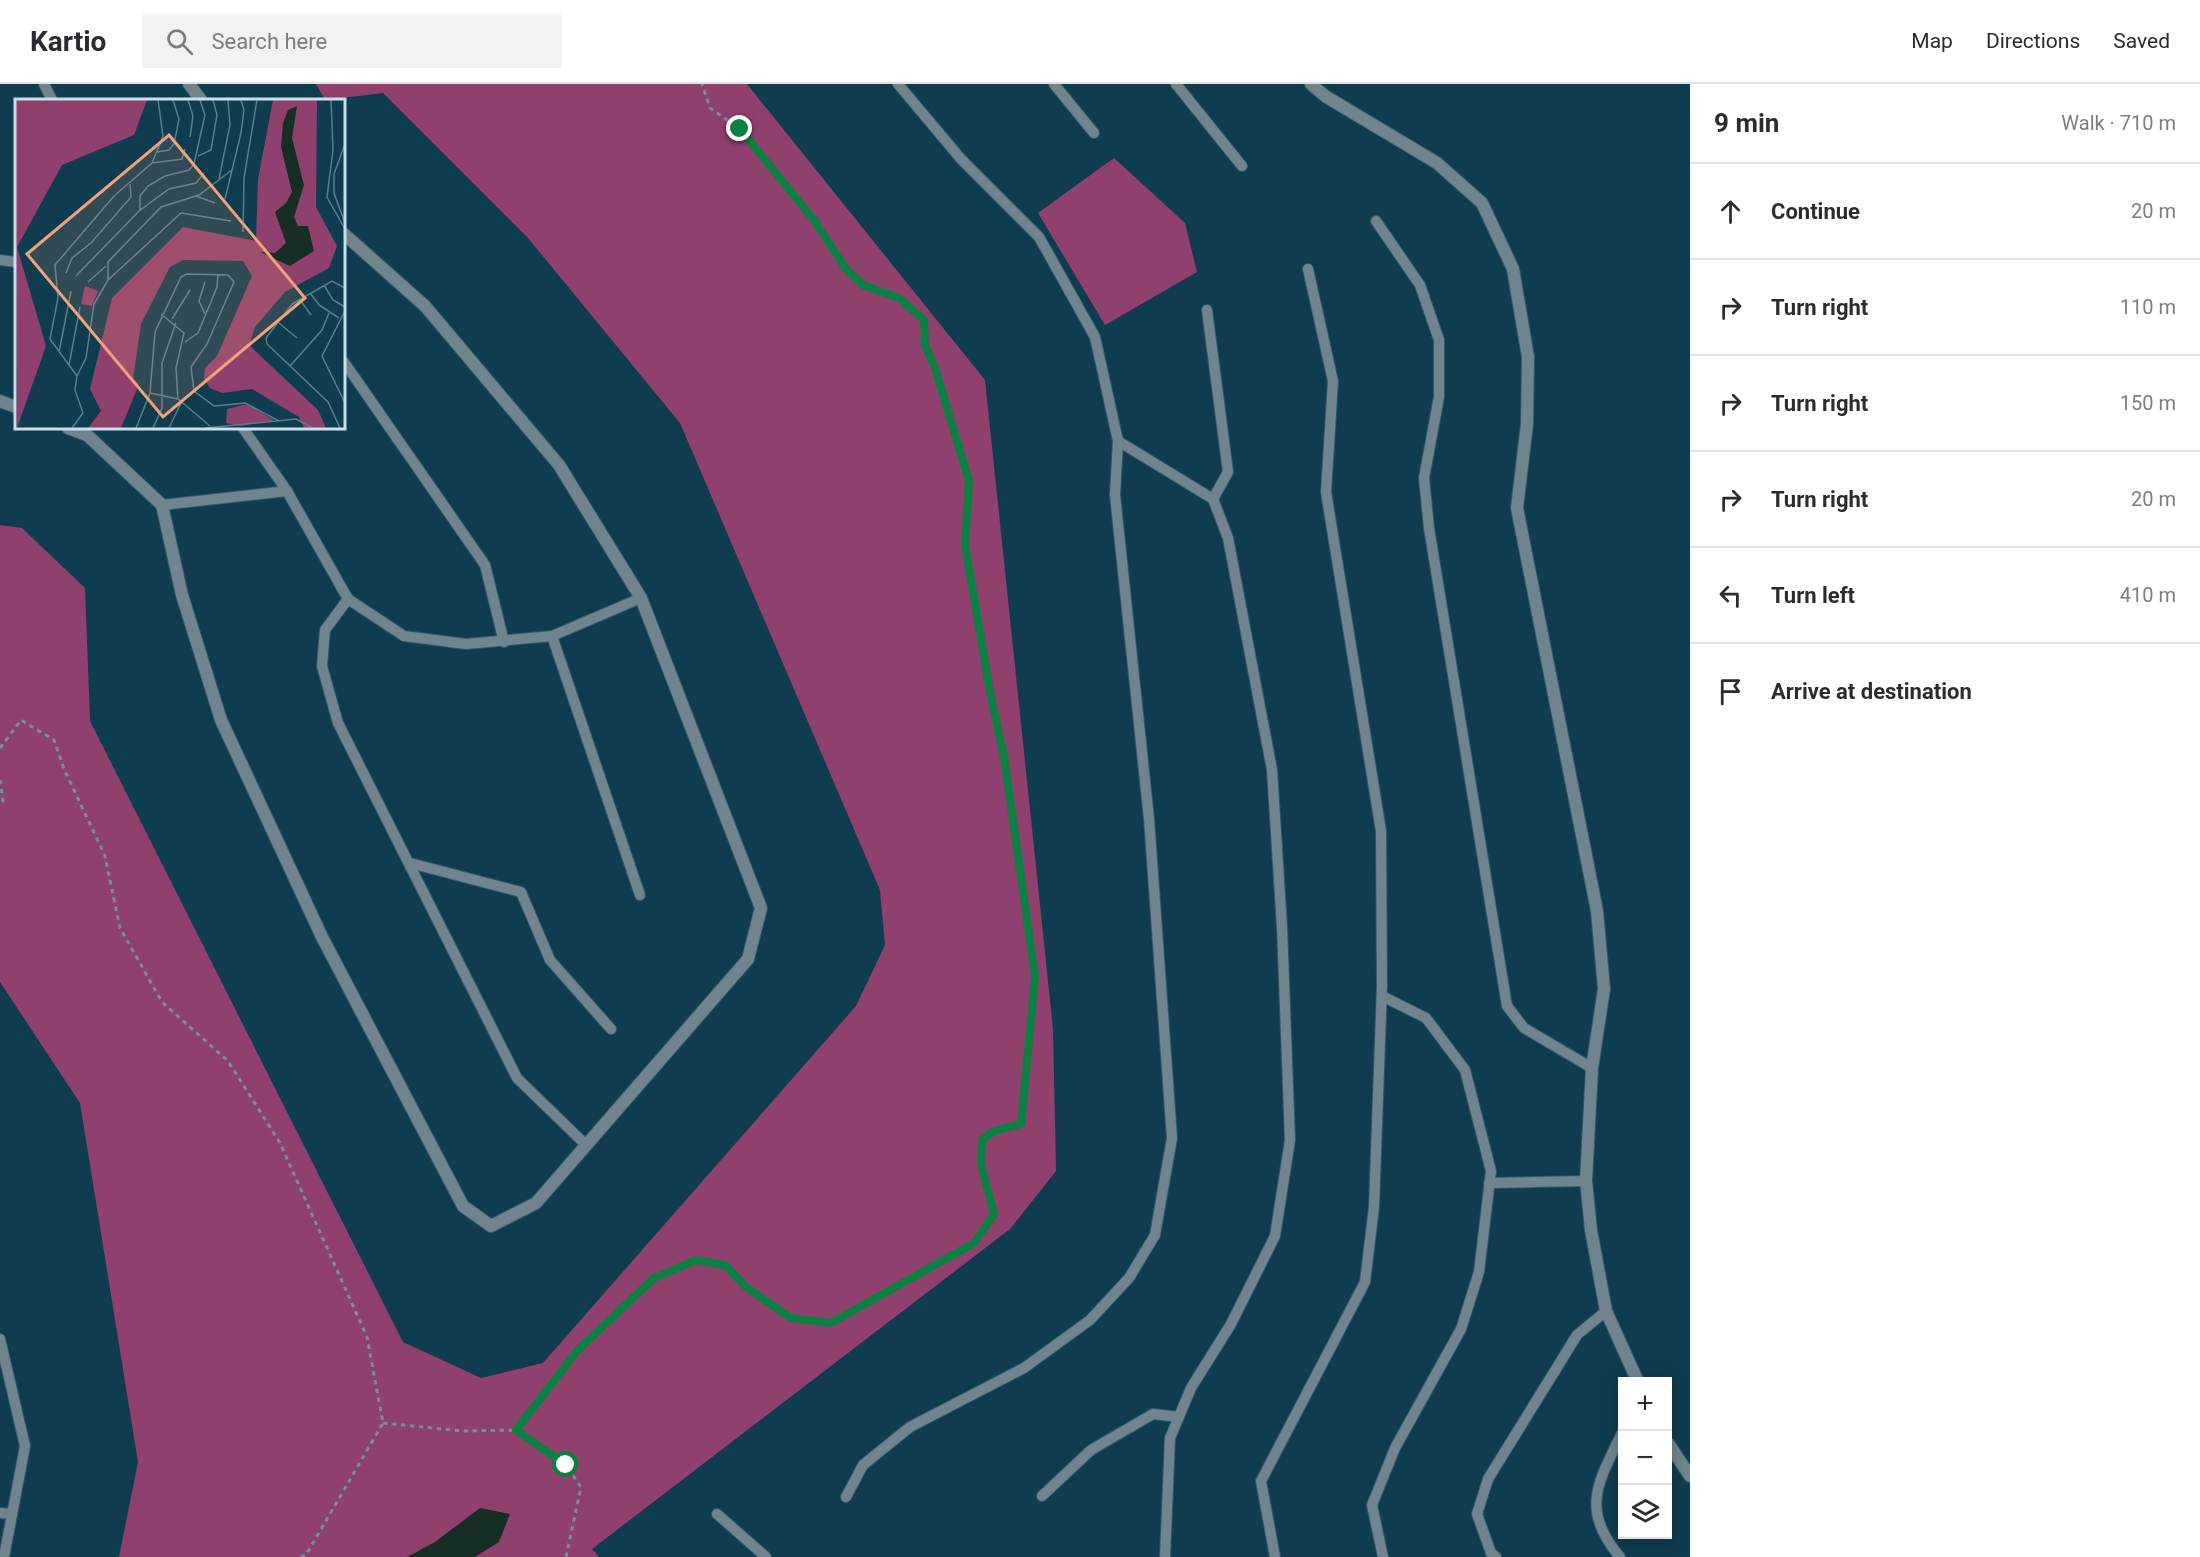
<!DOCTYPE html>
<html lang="en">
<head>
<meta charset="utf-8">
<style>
	:root { --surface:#fff; --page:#f2f2f3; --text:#2b2b33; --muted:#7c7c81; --line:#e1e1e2 }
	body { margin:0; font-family:Roboto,sans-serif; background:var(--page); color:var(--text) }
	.controls { position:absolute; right:18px; bottom:18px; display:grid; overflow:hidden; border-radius:0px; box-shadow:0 3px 15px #0003 }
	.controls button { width:54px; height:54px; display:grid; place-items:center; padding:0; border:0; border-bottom:2px solid var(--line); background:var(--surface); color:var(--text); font:30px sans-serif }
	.stop { position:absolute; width:18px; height:18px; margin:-14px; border:4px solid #0b8043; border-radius:50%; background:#fff }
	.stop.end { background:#0b8043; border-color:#fff; box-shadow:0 2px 6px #0008 }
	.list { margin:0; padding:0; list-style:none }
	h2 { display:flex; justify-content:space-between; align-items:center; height:78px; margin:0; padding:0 24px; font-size:26px }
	h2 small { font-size:20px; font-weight:400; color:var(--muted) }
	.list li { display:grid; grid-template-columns:39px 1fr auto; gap:18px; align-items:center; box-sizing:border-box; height:96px; padding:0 24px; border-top:2px solid var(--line) }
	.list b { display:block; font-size:22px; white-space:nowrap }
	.list em { font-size:20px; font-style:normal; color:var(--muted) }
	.icon { flex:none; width:33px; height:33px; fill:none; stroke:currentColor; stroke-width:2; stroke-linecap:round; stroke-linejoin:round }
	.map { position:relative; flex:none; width:1690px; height:1473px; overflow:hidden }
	header { display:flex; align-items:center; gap:36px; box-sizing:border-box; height:84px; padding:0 30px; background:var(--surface); border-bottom:2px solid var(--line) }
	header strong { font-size:28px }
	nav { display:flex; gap:33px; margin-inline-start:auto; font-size:21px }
	.search { width:420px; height:54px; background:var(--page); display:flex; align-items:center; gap:15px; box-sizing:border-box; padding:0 21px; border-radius:0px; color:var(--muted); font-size:22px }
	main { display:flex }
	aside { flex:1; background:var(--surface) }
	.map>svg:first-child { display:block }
	.green { fill:#90406d }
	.water { fill:#172e25 }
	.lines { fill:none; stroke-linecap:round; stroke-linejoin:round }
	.lane-casing { stroke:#305a6b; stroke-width:12 }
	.street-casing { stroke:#305a6b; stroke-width:14 }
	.path { stroke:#6f91a0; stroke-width:3; stroke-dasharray:4.5 4.5; stroke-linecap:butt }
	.lane { stroke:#71848d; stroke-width:10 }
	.street { stroke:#71848d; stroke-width:12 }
	.route { stroke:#0b8043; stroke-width:8 }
	.inset-road { fill:none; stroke:#597e8d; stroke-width:1.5 }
	.view { fill:#f0a27a; fill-opacity:0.15; stroke:#f0a27a; stroke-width:3 }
	.inset-edge { fill:none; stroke:#c9e0eb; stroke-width:3 }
</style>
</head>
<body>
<header>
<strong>Kartio</strong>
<div class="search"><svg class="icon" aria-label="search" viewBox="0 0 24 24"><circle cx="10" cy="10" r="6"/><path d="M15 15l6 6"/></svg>Search here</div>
<nav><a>Map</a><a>Directions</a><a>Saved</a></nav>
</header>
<main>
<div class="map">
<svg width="1690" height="1473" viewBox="0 0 1690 1473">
	<rect width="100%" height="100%" fill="#0f3d4f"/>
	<g class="green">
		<path d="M316 0H747L985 296 1053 945 1056 1087 1010 1145 592 1465 599 1473H119L138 1378 80 1019 0 898V441L22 444 85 504 90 637 403 1258 481 1294 543 1279 856 922 885 861 880 806 680 339 528 154 383 9 325 16Z"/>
		<path d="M1114 74 1185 139 1197 188 1105 241 1038 129Z"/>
	</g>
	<path class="water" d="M480 1424 510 1430 499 1458 475 1473H407L435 1458Z"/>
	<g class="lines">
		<defs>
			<g id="lane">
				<path d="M44 0 52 16"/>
				<path d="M1054 0 1094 49"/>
				<path d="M1176 0 1242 82"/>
				<path d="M1376 137 1420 201 1439 256V313L1424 394 1429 444 1507 922 1524 944 1592 984"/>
				<path d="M0 176 16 178"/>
				<path d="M1207 226 1228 388 1213 415"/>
				<path d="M344 278 485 481 504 558"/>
				<path d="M243 344 287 407 348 515 404 552 466 560 552 552 641 514"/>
				<path d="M1118 357 1213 415 1228 454 1272 686 1282 843 1290 1056 1275 1152 1231 1240 1191 1304 1170 1354 1165 1473"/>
				<path d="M162 421 287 407"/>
				<path d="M348 515 325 546 322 582 338 639 517 994 586 1061"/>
				<path d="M552 552 640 811"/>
				<path d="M410 779 521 808 550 876 611 945"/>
				<path d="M1382 912 1426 934 1465 986 1491 1087 1479 1188 1461 1245 1395 1364 1372 1421 1383 1473"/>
				<path d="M1489 1099 1586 1097"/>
				<path d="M0 1255 25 1362 4 1473"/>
				<path d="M1042 1412 1091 1366 1153 1330 1179 1333"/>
				<path d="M846 1413 863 1381 910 1343 1024 1284 1090 1236 1129 1194 1155 1151 1172 1054 1149 735 1115 411 1118 357 1095 253 1039 153 961 75 898 0"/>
				<path d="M0 1429 12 1430"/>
				<path d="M717 1430 766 1473"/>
				<path d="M1275 1473 1261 1397 1365 1198 1374 1123 1382 902 1381 747 1326 408 1333 297 1308 185"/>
				<path d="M1496 1473 1491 1469 1477 1430 1488 1395 1577 1251 1606 1227"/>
				<path d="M1620 1473C1579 1425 1599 1397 1622 1349"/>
			</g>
			<g id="street">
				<path d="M189 0 201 16"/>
				<path d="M1311 0 1325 12 1437 79 1482 119 1513 185 1528 273 1527 340 1517 424 1597 827 1604 905 1592 984 1586 1097 1591 1146 1606 1227 1638 1298"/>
				<path d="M0 317 16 323"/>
				<path d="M68 344 87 351 162 421 182 511 221 636 322 853 463 1122 491 1142 536 1119 748 875 761 824 641 514 559 381 425 222 344 150"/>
				<path d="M1668 1359 1690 1392"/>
			</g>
		</defs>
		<use href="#lane" class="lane-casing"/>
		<use href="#street" class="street-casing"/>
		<g class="path">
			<path d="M0 664 21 636 54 656 64 685 105 772 120 844 162 918 228 977 280 1059 367 1253 383 1339 306 1471 301 1473"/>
			<path d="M0 696 3 717 0 722"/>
			<path d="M383 1339 462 1347 516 1346 566 1381 581 1403 566 1473"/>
			<path d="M516 1346 577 1267 654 1194 696 1176 725 1181 746 1203 791 1234 831 1239 974 1159 994 1130 981 1080 982 1056 994 1047 1021 1040 1035 892 1004 673 990 608 965 460 969 397 935 284 925 261 924 236 899 215 863 201 846 185 814 136 770 79 740 45 710 24 702 0"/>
		</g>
		<use href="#lane" class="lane"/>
		<use href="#street" class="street"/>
	</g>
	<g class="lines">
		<path class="route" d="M566 1381 516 1346 577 1267 654 1194 696 1176 725 1181 746 1203 791 1234 831 1239 974 1159 994 1130 981 1080 982 1056 994 1047 1021 1040 1035 892 1004 673 990 608 965 460 969 397 935 284 925 261 924 236 899 214 863 201 846 185 814 136 740 45"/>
	</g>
	<g transform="translate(15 15)">
		<rect width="330" height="330" fill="#0f3d4f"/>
		<path d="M0 1H132L119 36 47 66 2 148 31 247 2 329ZM258 1H302L301 108 322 147 314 169 270 193 240 228 234 246 303 311 311 329H289L284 318 237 290 207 294 195 289 189 280 190 269 202 257 237 177 228 162 168 161 155 168 126 225 118 280 124 285 106 329H73L86 312 75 290 97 199 168 128 241 142 243 80ZM70 187 83 192 77 207 66 205ZM228 306H233L259 321 225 327 211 324 212 310Z" fill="#90406d"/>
		<path d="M282 7 277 39 289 86 279 118 283 127H293L299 152 275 167 245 153 260 154 271 144 260 113 271 104 277 93 266 48 268 24 273 11Z" fill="#172e25"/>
		<path class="inset-road" d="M173 1 178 17 175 38M316 1 318 51 312 98 330 130M330 45 319 75V94L330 124M142 53 154 51 159 45 164 20 158 1M183 57 196 51 202 16 198 1M137 64 167 60 170 50M204 80 215 26 213 1M181 97 200 104M210 100 226 34 229 11 226 1M125 111V97L133 87 150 77 174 71 179 65 190 16 185 1M228 133 229 79 242 1M51 174 57 159 76 144 116 98 115 85M61 177 124 112 154 90 181 84 189 74M93 181V163L146 108 184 96 218 70M73 183 91 167M190 183 184 202 190 215M309 186 318 201 330 208M296 195 304 206 324 219M285 201 296 216M330 212 307 257 330 304M146 215 169 234 161 269 163 300 195 327M157 220 175 191M264 224 282 239M170 243 183 234 202 188 203 176M44 253 56 192M54 266 65 208M275 267 307 231 314 214M62 277 71 259 79 205 93 181 166 114 216 122M135 294 163 300M57 329 68 314 60 291 62 277 35 240 43 199 40 166 99 97 137 64 148 37 143 1M121 329 135 294 140 233 166 178 172 175 213 176 219 183 192 245 176 268 179 292 199 307 230 304 264 322M138 329 147 309V264L161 224M154 329 166 304M190 329 281 320 298 329M325 329 313 303 252 245 251 239 277 205 317 182 330 189"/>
		<path class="view" d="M154 36 290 199 148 318 12 155Z"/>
		<rect width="330" height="330" class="inset-edge"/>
	</g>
</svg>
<div class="controls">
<button>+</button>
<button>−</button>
<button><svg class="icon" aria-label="layers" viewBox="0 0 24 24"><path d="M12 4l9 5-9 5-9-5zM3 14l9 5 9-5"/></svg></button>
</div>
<div class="stop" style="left:566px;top:1381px"></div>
<div class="stop end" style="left:740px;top:45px"></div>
</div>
<aside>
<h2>9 min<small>Walk · 710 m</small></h2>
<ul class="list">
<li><svg class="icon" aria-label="ahead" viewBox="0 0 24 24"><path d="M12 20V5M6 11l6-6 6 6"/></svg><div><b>Continue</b></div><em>20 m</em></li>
<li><svg class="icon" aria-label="right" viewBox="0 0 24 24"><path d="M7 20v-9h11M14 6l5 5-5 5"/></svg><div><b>Turn right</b></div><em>110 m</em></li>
<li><svg class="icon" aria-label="right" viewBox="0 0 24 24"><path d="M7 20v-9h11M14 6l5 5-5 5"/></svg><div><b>Turn right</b></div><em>150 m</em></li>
<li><svg class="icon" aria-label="right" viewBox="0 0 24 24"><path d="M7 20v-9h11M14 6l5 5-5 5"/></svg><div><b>Turn right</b></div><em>20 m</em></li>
<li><svg class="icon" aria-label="left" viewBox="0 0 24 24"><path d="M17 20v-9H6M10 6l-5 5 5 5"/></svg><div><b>Turn left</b></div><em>410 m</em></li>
<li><svg class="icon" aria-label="arrive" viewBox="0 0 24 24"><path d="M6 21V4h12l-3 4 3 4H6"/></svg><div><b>Arrive at destination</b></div></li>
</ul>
</aside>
</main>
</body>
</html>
